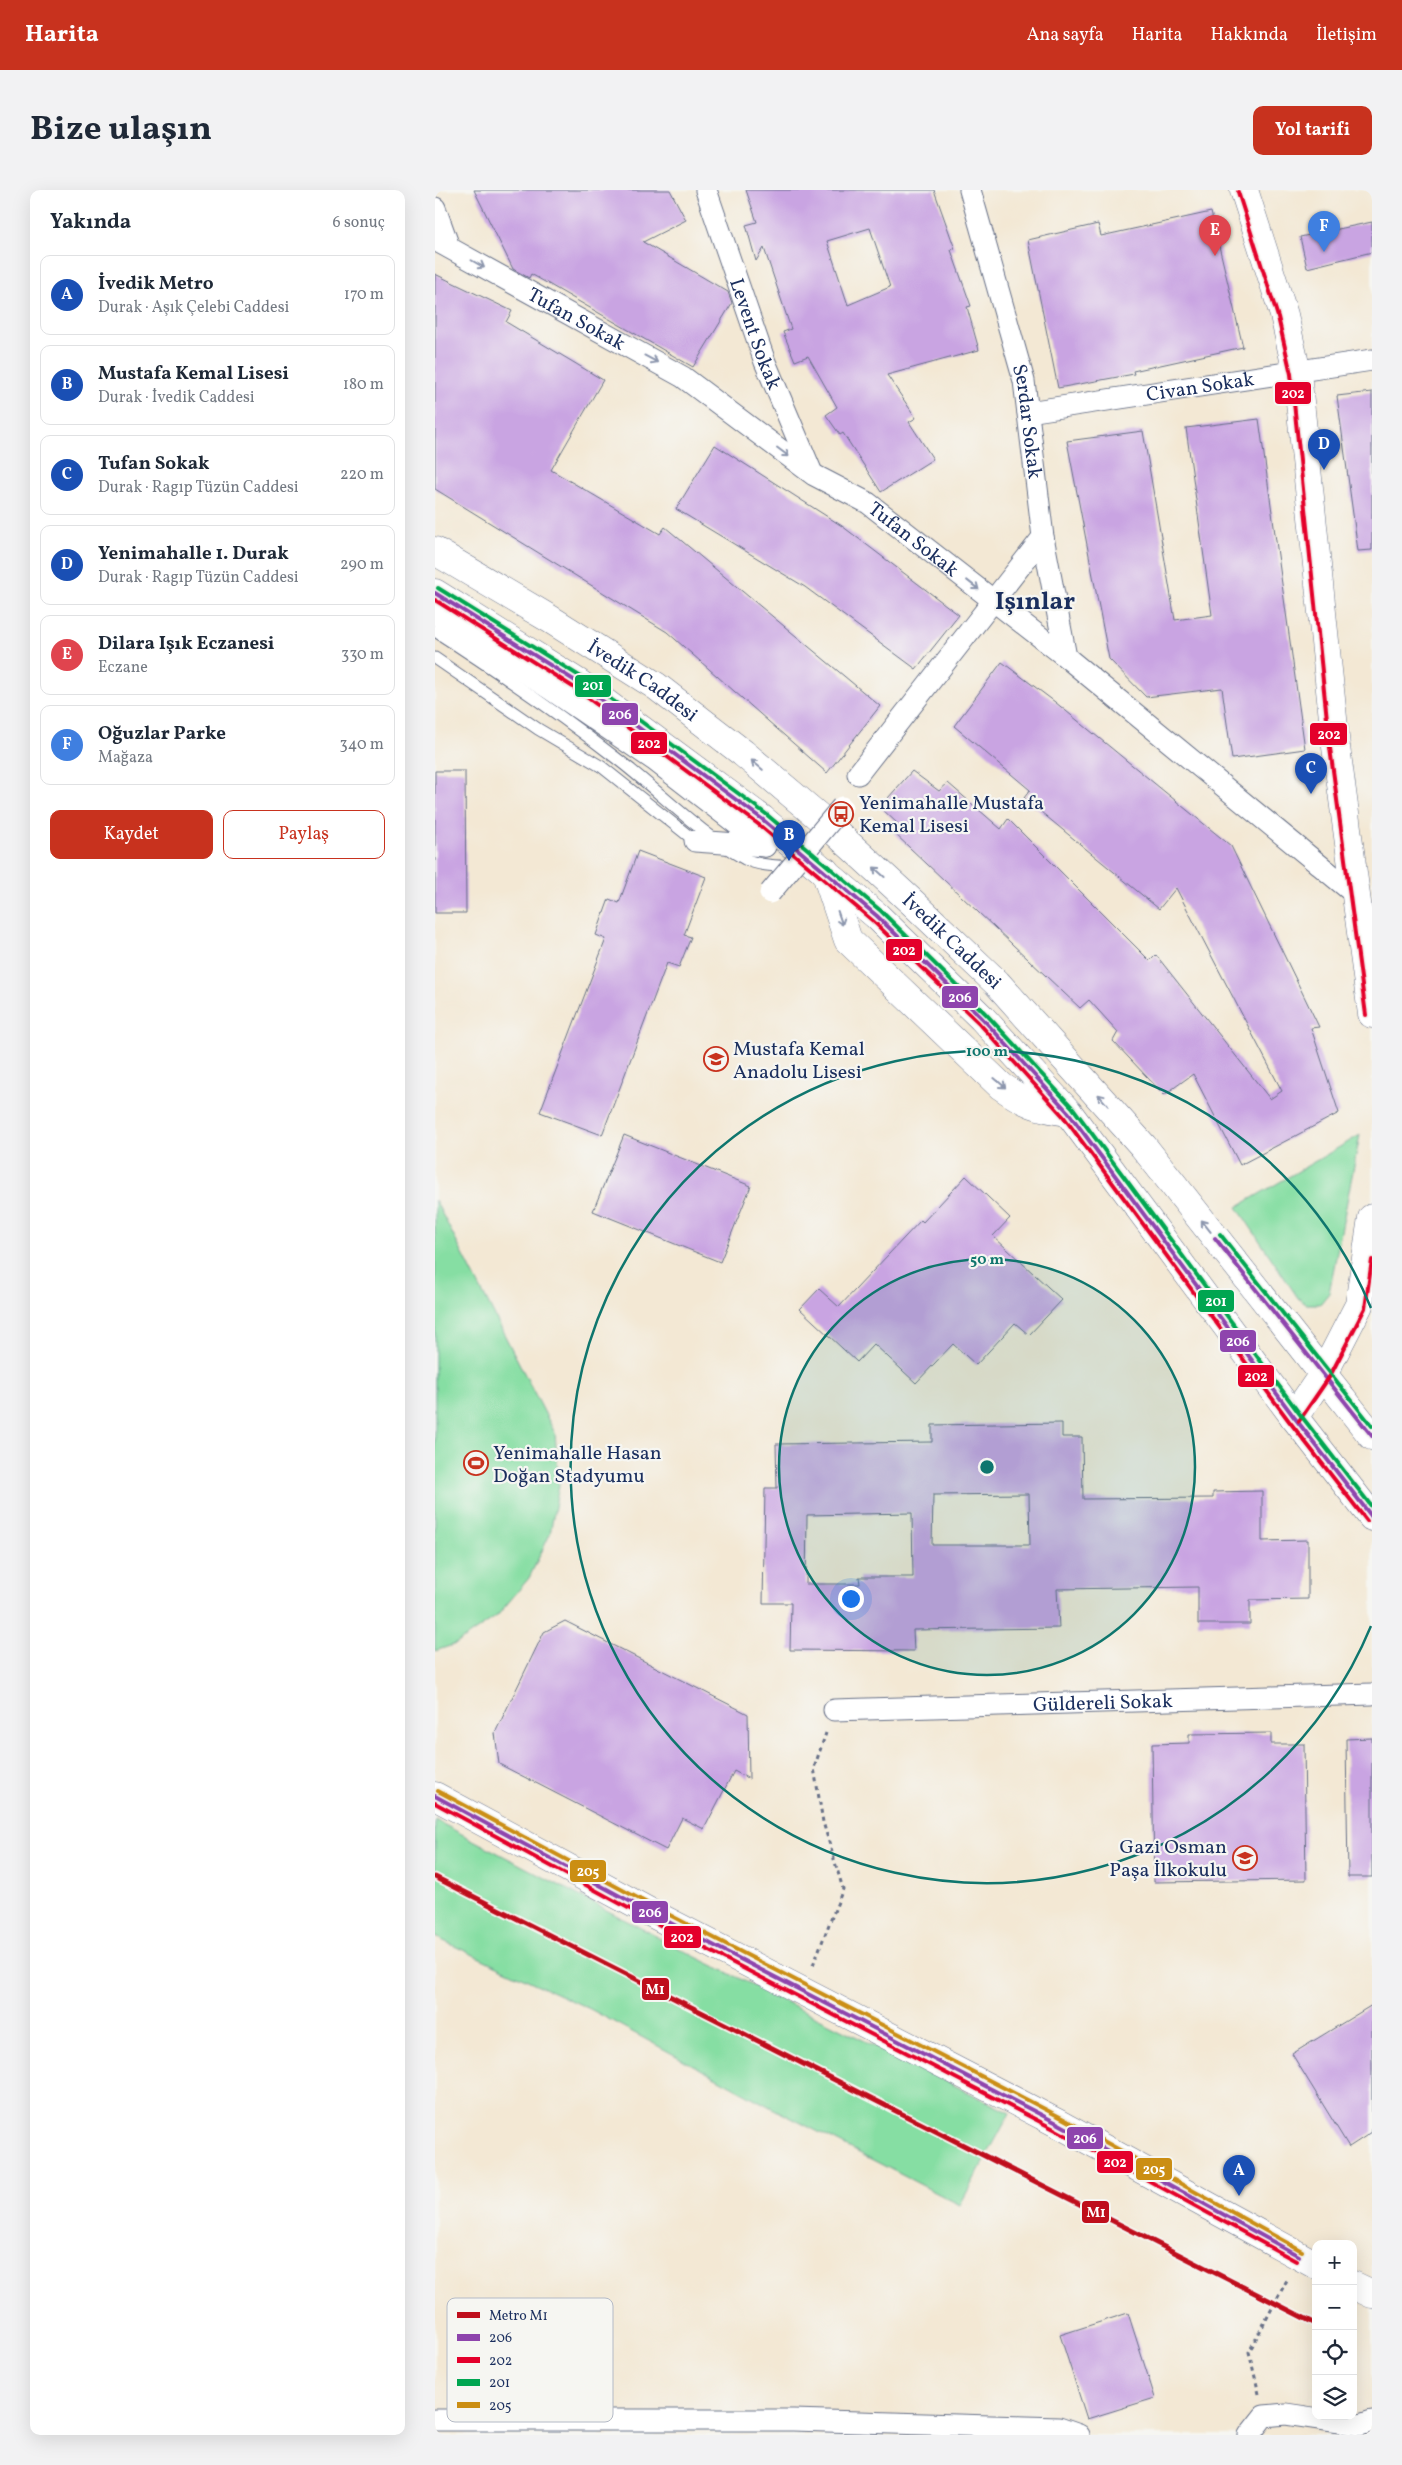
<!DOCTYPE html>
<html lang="tr">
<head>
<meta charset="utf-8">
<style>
	:root { --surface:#fff; --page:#f2f2f3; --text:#1f2937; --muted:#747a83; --line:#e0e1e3; --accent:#c8321e }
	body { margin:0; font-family:Vollkorn,serif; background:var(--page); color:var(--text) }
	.controls { position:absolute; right:15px; bottom:15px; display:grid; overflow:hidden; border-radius:10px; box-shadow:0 5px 20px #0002 }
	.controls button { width:45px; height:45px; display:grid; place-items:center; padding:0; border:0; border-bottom:1px solid var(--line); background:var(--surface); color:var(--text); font:25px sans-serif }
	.you { position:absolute; left:415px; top:1408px; width:18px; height:18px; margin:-12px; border:4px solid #fff; border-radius:50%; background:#1a73e8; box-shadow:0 0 0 8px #1a73e833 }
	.badge { display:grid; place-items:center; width:32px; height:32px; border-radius:50%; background:var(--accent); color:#fff; font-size:16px; font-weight:700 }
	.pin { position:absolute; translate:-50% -41px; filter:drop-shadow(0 1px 2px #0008) }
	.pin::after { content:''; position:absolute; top:26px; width:18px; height:15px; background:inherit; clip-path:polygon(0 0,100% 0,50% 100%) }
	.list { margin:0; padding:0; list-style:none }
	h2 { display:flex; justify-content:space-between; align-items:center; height:65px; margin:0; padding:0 20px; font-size:21px }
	h2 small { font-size:16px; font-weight:400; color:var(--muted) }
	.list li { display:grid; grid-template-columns:32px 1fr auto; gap:15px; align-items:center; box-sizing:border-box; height:80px; margin:0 10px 10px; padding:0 10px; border:1px solid var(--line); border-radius:10px }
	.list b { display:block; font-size:19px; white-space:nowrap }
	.list p { margin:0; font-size:16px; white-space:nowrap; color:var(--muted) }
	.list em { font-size:16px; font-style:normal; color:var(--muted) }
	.actions { display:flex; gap:10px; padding:15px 20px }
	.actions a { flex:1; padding:11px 0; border:1px solid var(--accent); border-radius:10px; text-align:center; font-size:18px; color:var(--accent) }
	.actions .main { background:var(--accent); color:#fff }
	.icon { flex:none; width:28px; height:28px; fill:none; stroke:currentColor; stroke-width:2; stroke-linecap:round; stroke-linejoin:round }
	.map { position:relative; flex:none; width:937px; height:2245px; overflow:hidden; border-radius:10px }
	header { display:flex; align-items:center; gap:30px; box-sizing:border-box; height:70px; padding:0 25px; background:var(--accent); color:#fff }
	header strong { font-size:24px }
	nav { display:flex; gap:28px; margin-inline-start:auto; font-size:18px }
	.intro { display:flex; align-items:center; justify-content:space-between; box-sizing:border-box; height:120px; padding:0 30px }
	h1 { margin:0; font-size:35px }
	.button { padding:12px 22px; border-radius:10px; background:var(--accent); color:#fff; font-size:18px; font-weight:700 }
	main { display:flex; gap:30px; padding:0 30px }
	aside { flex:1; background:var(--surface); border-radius:10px; box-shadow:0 5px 20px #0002 }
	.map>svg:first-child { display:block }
	.green { fill:#86dea3; stroke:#508680 }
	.building { fill:#c9a4e2; fill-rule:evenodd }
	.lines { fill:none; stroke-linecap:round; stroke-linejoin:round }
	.lane-casing { stroke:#677087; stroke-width:13 }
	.street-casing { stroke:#677087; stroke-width:23 }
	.secondary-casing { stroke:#677087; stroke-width:29 }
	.primary-casing { stroke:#677087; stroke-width:29 }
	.path { stroke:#677087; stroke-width:3; stroke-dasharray:4 4; stroke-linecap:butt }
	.lane { stroke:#fff; stroke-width:11 }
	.street { stroke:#fff; stroke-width:21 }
	.secondary { stroke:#fff; stroke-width:28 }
	.primary { stroke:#fff; stroke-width:28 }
	.street-bridge-casing { stroke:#677087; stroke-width:23; stroke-linecap:butt }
	.street-bridge { stroke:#fff; stroke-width:21 }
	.bus-1-casing { stroke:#f6f6f2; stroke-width:8 }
	.bus-2-casing { stroke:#f6f6f2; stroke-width:8 }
	.bus-3-casing { stroke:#f6f6f2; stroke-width:8 }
	.bus-4-casing { stroke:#f6f6f2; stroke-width:8 }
	.bus-1 { stroke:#8e44ad; stroke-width:4 }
	.bus-2 { stroke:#e4002b; stroke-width:4 }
	.bus-3 { stroke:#00a651; stroke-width:4 }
	.bus-4 { stroke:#cb8e13; stroke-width:4 }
	.metro-1-casing { stroke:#f6f6f2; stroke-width:9 }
	.metro-1 { stroke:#bf0e1c; stroke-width:5 }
	.oneway { stroke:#8d97ae }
	.ring { fill:none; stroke:#0f766e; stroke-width:2.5 }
	.labels { text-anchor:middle; stroke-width:4.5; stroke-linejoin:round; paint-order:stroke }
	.street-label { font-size:20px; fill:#1b2f5e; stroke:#f6f6f2 }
	.poi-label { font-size:20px; fill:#1b2f5e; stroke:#f6f6f2; text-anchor:start }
	.district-label { font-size:25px; font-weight:bold; fill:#1b2f5e; stroke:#f6f6f2 }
	.key { fill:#f6f6f2; stroke:#b4bac6; stroke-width:1 }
	.key-label { font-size:14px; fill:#1b2f5e }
	.centre { fill:#0f766e; stroke:#f6f6f2; stroke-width:2.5 }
	.ring-label { font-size:15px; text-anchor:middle; font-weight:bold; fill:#0f766e; stroke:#f6f6f2; stroke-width:4.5; stroke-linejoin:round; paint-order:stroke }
	.line-badge { stroke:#f6f6f2; stroke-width:2 }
	.badge-label { font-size:14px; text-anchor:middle; font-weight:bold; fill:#fff }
</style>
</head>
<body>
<header>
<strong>Harita</strong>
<nav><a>Ana sayfa</a><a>Harita</a><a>Hakkında</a><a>İletişim</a></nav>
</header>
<div class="intro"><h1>Bize ulaşın</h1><a class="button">Yol tarifi</a></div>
<main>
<aside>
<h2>Yakında<small>6 sonuç</small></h2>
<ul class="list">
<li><span class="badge" style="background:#1a4fb4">A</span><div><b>İvedik Metro</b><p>Durak · Aşık Çelebi Caddesi</p></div><em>170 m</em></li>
<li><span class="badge" style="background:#1a4fb4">B</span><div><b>Mustafa Kemal Lisesi</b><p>Durak · İvedik Caddesi</p></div><em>180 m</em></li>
<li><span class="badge" style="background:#1a4fb4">C</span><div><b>Tufan Sokak</b><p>Durak · Ragıp Tüzün Caddesi</p></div><em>220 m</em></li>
<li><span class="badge" style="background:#1a4fb4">D</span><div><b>Yenimahalle 1. Durak</b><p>Durak · Ragıp Tüzün Caddesi</p></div><em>290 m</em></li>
<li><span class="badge" style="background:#e0444e">E</span><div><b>Dilara Işık Eczanesi</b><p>Eczane</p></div><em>330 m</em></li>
<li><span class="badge" style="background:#3f7fe0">F</span><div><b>Oğuzlar Parke</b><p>Mağaza</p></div><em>340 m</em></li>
</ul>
<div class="actions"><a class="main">Kaydet</a><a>Paylaş</a></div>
</aside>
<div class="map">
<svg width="937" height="2245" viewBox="0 0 937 2245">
	<rect width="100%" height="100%" fill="#f6f6f2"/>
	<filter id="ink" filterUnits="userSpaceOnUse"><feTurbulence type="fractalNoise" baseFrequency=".02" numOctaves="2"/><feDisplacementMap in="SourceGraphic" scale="10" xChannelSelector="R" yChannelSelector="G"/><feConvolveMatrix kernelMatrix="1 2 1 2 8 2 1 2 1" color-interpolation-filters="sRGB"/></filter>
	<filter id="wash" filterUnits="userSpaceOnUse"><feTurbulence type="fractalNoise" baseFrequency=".0096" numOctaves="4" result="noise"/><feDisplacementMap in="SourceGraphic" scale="20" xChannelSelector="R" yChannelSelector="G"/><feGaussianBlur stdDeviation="1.12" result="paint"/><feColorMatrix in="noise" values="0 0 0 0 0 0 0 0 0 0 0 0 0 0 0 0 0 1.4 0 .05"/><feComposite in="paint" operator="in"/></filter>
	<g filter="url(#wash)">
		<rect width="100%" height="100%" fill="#f3e8d4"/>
		<g class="green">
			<path d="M925 945 894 1103 885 1114H871L863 1108 802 1017Z"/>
			<path d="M0 1010 120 1243 124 1295 115 1344 94 1388 62 1426 21 1454 0 1461Z"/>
			<path d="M0 1630 257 1765 575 1923 525 2015 339 1919 155 1819 0 1747Z"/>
		</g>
		<g id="blocks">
			<g class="building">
				<path d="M39 0H235L251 30 208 52 293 102 297 113 258 177 96 84 94 88 78 79Z"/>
				<path d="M311 0H499L520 59 516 60 536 116 532 117 544 160 452 185 481 228 474 232 498 269 446 302 408 243 405 245 391 225 402 217 373 166 360 171 348 142 356 139 329 58 321 71 311 35 322 32ZM435 38 455 97 413 115 392 51Z"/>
				<path d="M776 22 808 157 698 181 699 184 623 198 593 50 663 34 666 46Z"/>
				<path d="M937 32V62L872 78 865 47Z"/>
				<path d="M0 84 77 121 71 132 168 190 116 280 225 344 230 337 445 516 392 583 232 442 0 299Z"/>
				<path d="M937 202V360L923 361 902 206Z"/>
				<path d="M824 229 870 559 797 569 787 498 711 507 674 469 632 251 708 241 740 430 777 425 751 238Z"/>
				<path d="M280 255 407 336 524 425 481 479 370 397 241 319Z"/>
				<path d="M567 472 620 512 796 656 884 837 876 838 904 923 805 975 758 884 729 905 678 851 683 842 654 810 645 818 458 642 464 635 445 617 477 581 504 601 513 593 566 639 573 629 715 771 721 765 835 909 847 901 741 698 724 719 589 608 595 600 519 536Z"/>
				<path d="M0 581H30L31 723H0Z"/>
				<path d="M203 661 271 687 249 745 256 747 244 777 232 773 167 945 105 922 171 749 161 745 174 709 184 713Z"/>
				<path d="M189 945 316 996 285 1072 158 1021Z"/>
				<path d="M531 986 575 1028 558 1046 627 1110 594 1145 580 1133 541 1175 518 1154 481 1193 439 1154 422 1172 365 1119 384 1099 404 1117 486 1030 488 1032Z"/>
				<path d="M627 1233V1247H647L648 1309 778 1308V1302L827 1301V1351L873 1350V1409L815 1410V1434H763V1397L622 1399 624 1438 478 1440 479 1461 355 1460 356 1413H328L330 1298H342L341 1254 497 1252V1235ZM594 1304 595 1355H497L498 1305ZM477 1323 478 1387H424L425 1394H371L372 1325Z"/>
				<path d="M130 1431 313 1524 314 1589 299 1581 269 1639 247 1628 231 1660 64 1574 60 1543 109 1442Z"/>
				<path d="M836 1543V1554H869L871 1690 719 1692 717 1554 754 1553V1544Z"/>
				<path d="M937 1548V1687H913L911 1549Z"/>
				<path d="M937 1815V1942L914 1957 857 1864Z"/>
				<path d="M693 2123 720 2208 652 2229 625 2145Z"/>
			</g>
		</g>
	</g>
	<g filter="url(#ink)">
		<use href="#blocks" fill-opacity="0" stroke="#677087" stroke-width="1"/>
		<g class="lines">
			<defs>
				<g id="lane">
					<path d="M0 441C62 481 123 523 181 568 223 600 264 643 310 669 324 676 343 676 359 677"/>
					<path d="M0 468 103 539 167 577 260 651"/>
				</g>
				<g id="street">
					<path id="s1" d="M271 0 330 172 377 283"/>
					<path id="s2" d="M535 0 589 191 608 347 631 467"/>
					<path d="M0 18 14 57"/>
					<path id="s3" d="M0 50 248 187 379 285 433 313 631 467 921 705"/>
					<path id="s4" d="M593 222 937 170"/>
					<path d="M0 424 115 499 219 570 330 656"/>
					<path d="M423 584 608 347"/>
					<path d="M260 651 330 656"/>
					<path id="s5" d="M399 1520 937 1504"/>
					<path d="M0 2230H358L624 2238 644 2245"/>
					<path d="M814 2245 829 2226 851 2224 925 2235 937 2231"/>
				</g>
				<g id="secondary">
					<path d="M809 0 849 125 862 183 901 557 937 824"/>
					<path d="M390 681 413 750 566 896C590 913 604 918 633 922"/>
					<path d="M859 1227 889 1183 924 1115 937 1028"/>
					<path d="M0 1606 222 1726 624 1934 881 2075"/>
					<path d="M918 2095 937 2104"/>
				</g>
				<g id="primary">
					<path id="s6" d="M0 361 115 429 221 496 308 563 385 628 478 713 562 793 708 956 937 1246"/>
					<path d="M0 403 142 492 327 629 442 726 547 828 633 922 859 1227 937 1327"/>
				</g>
			</defs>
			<use href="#lane" class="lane-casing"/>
			<use href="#street" class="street-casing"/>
			<use href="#secondary" class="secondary-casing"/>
			<use href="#primary" class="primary-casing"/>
			<g class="path">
				<path d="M378 1775 408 1699 388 1632 379 1578 391 1543"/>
				<path d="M824 2204 814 2162 852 2090"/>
			</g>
			<use href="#lane" class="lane"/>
			<use href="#street" class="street"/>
			<use href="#secondary" class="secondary"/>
			<use href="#primary" class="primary"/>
			<defs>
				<path id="street-bridge" d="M335 703 407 617"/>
			</defs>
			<use href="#street-bridge" class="street-bridge-casing"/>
			<use href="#street-bridge" class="street-bridge"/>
			<defs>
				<g id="bus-1">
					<path d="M0 403 142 492 327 629 442 726 547 828 633 922 859 1227 937 1327"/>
					<path d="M780 1048 937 1246"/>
					<path d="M0 1606 222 1726 624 1934 864 2066"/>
				</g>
				<g id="bus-2">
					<path d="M803 2 843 127 856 184 895 558 931 825"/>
					<path d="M0 410 138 497 323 634 438 731 543 832 628 926 854 1231 932 1331"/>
					<path d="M864 1231 895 1186 930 1118 937 1070"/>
					<path d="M0 1613 219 1732 621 1940 861 2071"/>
				</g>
				<g id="bus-3">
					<path d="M3 398 146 487 331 624 446 721 551 824 638 918 864 1223 937 1317"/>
					<path d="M785 1044 937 1236"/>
				</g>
				<path id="bus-4" d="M3 1601 225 1720 627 1928 867 2061"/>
			</defs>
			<use href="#bus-1" class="bus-1-casing"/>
			<use href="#bus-2" class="bus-2-casing"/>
			<use href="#bus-3" class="bus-3-casing"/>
			<use href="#bus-4" class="bus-4-casing"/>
			<use href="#bus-1" class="bus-1"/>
			<use href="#bus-2" class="bus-2"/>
			<use href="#bus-3" class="bus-3"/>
			<use href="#bus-4" class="bus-4"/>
			<defs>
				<path id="metro-1" d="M0 1687 881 2134"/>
			</defs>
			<use href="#metro-1" class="metro-1-casing"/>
			<use href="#metro-1" class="metro-1"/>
		</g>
		<defs><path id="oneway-shaft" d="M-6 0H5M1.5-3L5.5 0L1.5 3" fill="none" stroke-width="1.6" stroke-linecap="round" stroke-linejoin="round" transform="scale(1.25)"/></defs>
		<g class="oneway">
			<use href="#oneway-shaft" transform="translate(43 74) rotate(30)"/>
			<use href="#oneway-shaft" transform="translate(216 169) rotate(28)"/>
			<use href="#oneway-shaft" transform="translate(348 262) rotate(37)"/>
			<use href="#oneway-shaft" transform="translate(538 395) rotate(38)"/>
			<use href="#oneway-shaft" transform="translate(322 575) rotate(-140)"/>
			<use href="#oneway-shaft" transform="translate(444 682) rotate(-138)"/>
			<use href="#oneway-shaft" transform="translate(405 728) rotate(71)"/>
			<use href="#oneway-shaft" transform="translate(565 893) rotate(41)"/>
			<use href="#oneway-shaft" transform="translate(668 910) rotate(-131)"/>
			<use href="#oneway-shaft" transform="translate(771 1036) rotate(-128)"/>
		</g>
	</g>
	<circle cx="552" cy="1277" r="208" fill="#0f766e" fill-opacity=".12"/>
	<g class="ring">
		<circle cx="552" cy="1277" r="208"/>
		<path d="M936 1436A416 416 0 1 1 936 1118"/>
	</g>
	<defs>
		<symbol id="bus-ring" viewBox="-11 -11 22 22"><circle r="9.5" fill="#f6f6f2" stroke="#c8321e" stroke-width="1.5"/><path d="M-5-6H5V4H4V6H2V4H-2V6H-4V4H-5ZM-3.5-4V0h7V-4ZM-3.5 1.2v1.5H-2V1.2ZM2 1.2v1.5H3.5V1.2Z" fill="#c8321e"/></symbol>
		<symbol id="school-ring" viewBox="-11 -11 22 22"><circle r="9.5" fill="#f6f6f2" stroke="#c8321e" stroke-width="1.5"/><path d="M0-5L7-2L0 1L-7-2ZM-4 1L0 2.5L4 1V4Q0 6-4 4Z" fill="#c8321e"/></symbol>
		<symbol id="stadium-ring" viewBox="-11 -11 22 22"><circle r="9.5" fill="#f6f6f2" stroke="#c8321e" stroke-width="1.5"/><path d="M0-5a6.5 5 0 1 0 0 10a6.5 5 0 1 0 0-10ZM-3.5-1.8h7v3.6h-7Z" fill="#c8321e"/></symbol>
	</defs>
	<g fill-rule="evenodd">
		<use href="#bus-ring" x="392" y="610" width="28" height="28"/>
		<use href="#school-ring" x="267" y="855" width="28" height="28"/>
		<use href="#stadium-ring" x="27" y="1259" width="28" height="28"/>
		<use href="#school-ring" x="796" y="1654" width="28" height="28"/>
	</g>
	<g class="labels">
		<g class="street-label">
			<text dy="7" stroke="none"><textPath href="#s3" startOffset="162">Tufan Sokak</textPath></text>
			<text dy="7" stroke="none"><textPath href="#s1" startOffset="152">Levent Sokak</textPath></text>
			<text dy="7" stroke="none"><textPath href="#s4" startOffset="174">Civan Sokak</textPath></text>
			<text dy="7" stroke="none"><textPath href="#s2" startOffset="239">Serdar Sokak</textPath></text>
			<text dy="7" stroke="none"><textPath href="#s3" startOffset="566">Tufan Sokak</textPath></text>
			<text dy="7" stroke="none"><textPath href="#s6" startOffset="245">İvedik Caddesi</textPath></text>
			<text dy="7" stroke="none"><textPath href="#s6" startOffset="650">İvedik Caddesi</textPath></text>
			<text dy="7" stroke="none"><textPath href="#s5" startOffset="269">Güldereli Sokak</textPath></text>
		</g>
		<g class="poi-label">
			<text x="424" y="619">Yenimahalle Mustafa<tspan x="424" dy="23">Kemal Lisesi</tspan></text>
			<text x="298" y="865">Mustafa Kemal<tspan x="298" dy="23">Anadolu Lisesi</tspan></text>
			<text x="58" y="1269">Yenimahalle Hasan<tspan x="58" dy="23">Doğan Stadyumu</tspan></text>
			<text x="792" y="1663" text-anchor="end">Gazi Osman<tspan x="792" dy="23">Paşa İlkokulu</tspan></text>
		</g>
		<g class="district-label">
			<text x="600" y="419">Işınlar</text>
		</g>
	</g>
	<rect x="12" y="2108" width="166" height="124" rx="8" class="key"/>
	<rect x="22" y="2122" width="23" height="6" fill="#bf0e1c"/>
	<rect x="22" y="2144" width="23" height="7" fill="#8e44ad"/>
	<rect x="22" y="2167" width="23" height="6" fill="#e4002b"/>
	<rect x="22" y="2189" width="23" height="7" fill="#00a651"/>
	<rect x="22" y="2212" width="23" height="6" fill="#cb8e13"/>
	<g class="key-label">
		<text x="54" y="2130">Metro M1</text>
		<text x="54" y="2152">206</text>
		<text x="54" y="2175">202</text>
		<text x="54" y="2197">201</text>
		<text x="54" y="2220">205</text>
	</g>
	<circle cx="552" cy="1277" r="8" class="centre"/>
	<g class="ring-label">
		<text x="552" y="866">100 m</text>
		<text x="552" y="1074">50 m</text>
	</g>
	<g class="line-badge">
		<rect x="839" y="191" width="38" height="24" rx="5" fill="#e4002b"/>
		<rect x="139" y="484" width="38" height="24" rx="5" fill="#00a651"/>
		<rect x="166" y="512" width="38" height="24" rx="5" fill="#8e44ad"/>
		<rect x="874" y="532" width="39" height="24" rx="5" fill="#e4002b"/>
		<rect x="195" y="541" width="38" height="24" rx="5" fill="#e4002b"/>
		<rect x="450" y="748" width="38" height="24" rx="5" fill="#e4002b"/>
		<rect x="506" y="795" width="38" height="24" rx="5" fill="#8e44ad"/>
		<rect x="762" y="1099" width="38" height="24" rx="5" fill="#00a651"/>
		<rect x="784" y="1139" width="38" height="24" rx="5" fill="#8e44ad"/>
		<rect x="802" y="1174" width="38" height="24" rx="5" fill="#e4002b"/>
		<rect x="134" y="1669" width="38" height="24" rx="5" fill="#cb8e13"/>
		<rect x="196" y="1710" width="38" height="24" rx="5" fill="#8e44ad"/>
		<rect x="228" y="1735" width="39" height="24" rx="5" fill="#e4002b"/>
		<rect x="206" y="1787" width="29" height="24" rx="5" fill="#bf0e1c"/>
		<rect x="631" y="1936" width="38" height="24" rx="5" fill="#8e44ad"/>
		<rect x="661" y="1960" width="38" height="24" rx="5" fill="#e4002b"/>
		<rect x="700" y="1967" width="38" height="24" rx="5" fill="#cb8e13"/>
		<rect x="646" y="2010" width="29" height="24" rx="5" fill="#bf0e1c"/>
	</g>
	<g class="badge-label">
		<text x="858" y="208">202</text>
		<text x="158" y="500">201</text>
		<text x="185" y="529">206</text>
		<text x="894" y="549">202</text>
		<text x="214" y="558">202</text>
		<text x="469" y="765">202</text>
		<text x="525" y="812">206</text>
		<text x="781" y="1116">201</text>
		<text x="803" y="1156">206</text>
		<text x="821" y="1191">202</text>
		<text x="153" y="1686">205</text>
		<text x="215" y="1727">206</text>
		<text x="247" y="1752">202</text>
		<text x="220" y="1804">M1</text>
		<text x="650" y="1953">206</text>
		<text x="680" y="1977">202</text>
		<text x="719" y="1984">205</text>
		<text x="661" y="2027">M1</text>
	</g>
</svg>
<div class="controls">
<button>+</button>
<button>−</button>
<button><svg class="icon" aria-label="locate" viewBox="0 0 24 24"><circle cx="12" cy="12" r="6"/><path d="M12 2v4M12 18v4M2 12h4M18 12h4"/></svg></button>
<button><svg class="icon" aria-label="layers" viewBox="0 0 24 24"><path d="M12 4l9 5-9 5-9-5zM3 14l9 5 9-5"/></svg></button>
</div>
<div class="you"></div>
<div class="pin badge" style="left:804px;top:2006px;background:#1a4fb4">A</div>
<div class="pin badge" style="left:354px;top:671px;background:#1a4fb4">B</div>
<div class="pin badge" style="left:876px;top:604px;background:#1a4fb4">C</div>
<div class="pin badge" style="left:889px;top:280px;background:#1a4fb4">D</div>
<div class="pin badge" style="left:780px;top:66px;background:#e0444e">E</div>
<div class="pin badge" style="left:889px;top:62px;background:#3f7fe0">F</div>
</div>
</main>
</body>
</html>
